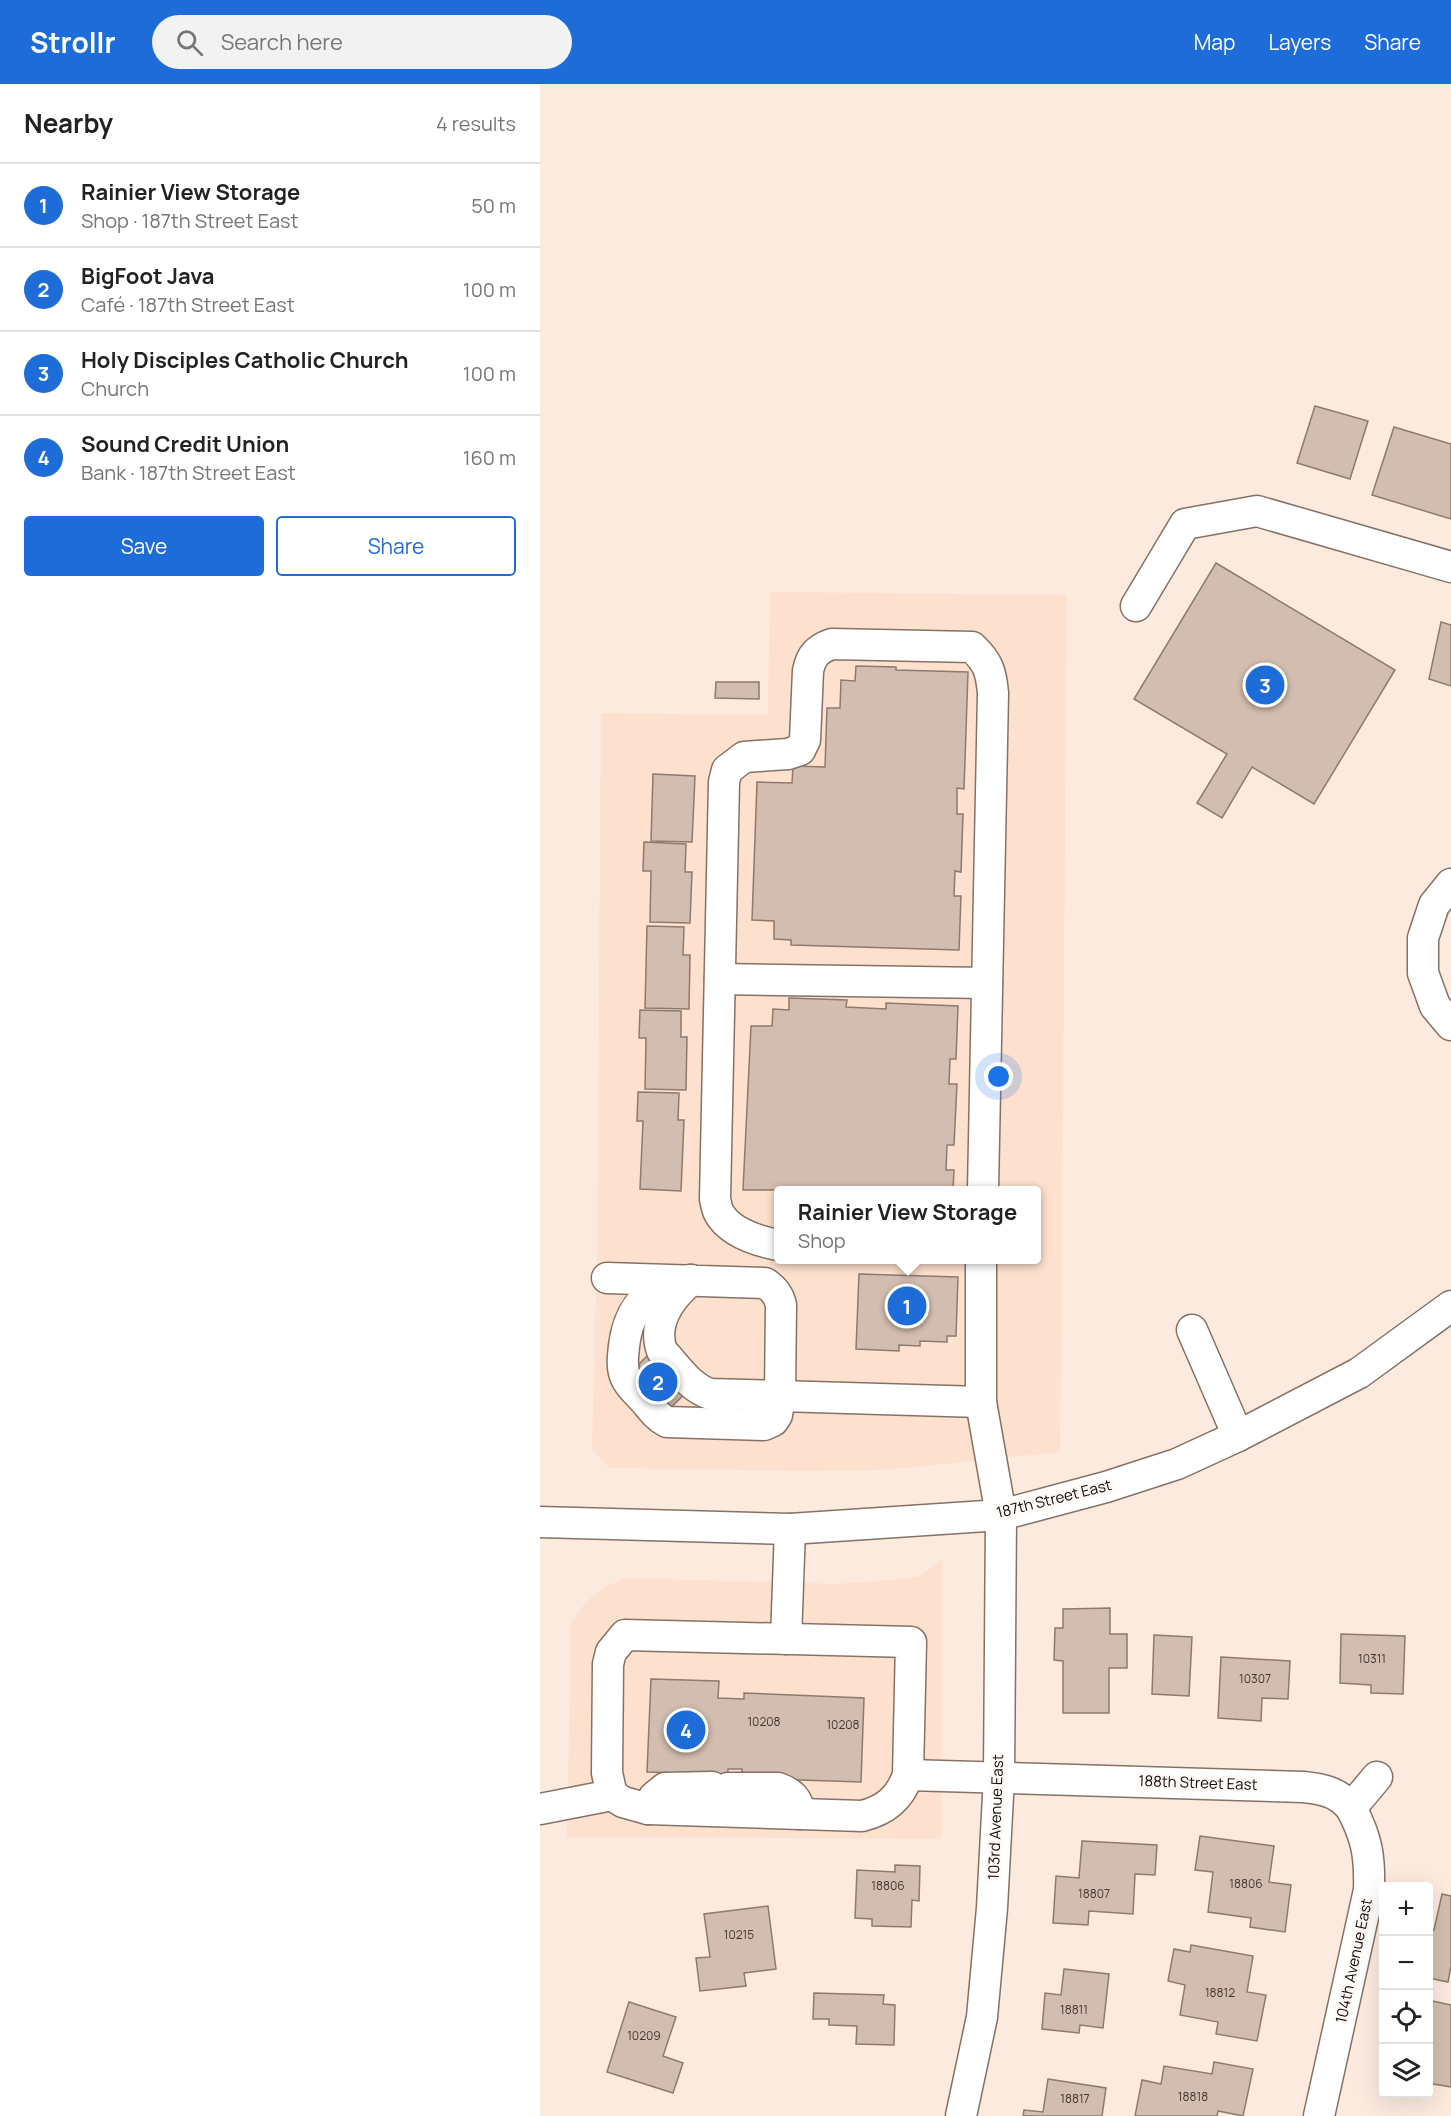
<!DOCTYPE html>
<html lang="en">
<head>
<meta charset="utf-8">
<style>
	:root { --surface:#fff; --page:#f2f2f2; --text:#222; --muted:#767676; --line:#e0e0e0; --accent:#1e6cd7 }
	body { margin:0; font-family:Manrope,sans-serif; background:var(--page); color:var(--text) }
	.controls { position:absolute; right:18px; bottom:18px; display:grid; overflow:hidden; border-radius:6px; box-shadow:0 6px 24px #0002 }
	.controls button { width:54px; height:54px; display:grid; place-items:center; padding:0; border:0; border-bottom:2px solid var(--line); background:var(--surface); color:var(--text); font:30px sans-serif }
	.you { position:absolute; left:459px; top:993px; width:21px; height:21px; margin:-15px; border:4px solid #fff; border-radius:50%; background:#1a73e8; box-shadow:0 0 0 9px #1a73e833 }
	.badge { display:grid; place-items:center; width:39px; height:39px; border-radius:50%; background:var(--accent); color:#fff; font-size:20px; font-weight:700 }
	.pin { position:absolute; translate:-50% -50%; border:3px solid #fff; box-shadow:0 2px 6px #0006 }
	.popup { position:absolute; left:234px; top:1102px; width:267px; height:78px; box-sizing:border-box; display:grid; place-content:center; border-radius:6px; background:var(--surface); filter:drop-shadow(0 2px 4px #0005); font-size:20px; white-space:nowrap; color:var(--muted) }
	.popup b { font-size:22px; color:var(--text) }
	.popup::after { content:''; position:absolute; left:50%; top:100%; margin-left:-12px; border:12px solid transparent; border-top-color:var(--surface) }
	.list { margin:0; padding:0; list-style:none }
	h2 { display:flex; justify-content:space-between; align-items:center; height:78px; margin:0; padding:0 24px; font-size:26px }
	h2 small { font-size:20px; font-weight:400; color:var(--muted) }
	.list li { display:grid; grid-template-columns:39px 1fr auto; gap:18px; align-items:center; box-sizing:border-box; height:84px; padding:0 24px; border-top:2px solid var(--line) }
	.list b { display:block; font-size:22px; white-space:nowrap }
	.list p { margin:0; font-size:20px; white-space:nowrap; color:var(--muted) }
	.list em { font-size:20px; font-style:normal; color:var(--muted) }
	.actions { display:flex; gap:12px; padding:18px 24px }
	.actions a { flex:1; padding:14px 0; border:2px solid var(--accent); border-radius:6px; text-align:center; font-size:21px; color:var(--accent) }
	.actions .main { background:var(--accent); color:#fff }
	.icon { flex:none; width:33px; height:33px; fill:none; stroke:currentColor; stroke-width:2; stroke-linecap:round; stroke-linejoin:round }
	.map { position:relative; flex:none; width:911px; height:2032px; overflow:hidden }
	header { display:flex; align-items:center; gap:36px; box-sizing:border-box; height:84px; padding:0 30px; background:var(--accent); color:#fff }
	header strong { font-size:28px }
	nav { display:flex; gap:33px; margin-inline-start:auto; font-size:21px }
	.search { width:420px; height:54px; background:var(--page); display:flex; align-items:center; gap:15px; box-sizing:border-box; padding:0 21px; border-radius:33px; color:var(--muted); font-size:22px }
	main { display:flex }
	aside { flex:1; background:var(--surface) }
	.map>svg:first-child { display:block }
	.built { fill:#fde0ce; fill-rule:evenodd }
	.building { fill:#d3bdb0; stroke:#8e7a6e; stroke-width:1.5 }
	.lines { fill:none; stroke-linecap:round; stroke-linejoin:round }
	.minor-casing { stroke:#857266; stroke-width:33 }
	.minor { stroke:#fff; stroke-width:30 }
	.labels { text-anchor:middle; stroke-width:6; stroke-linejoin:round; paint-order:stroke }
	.number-label { font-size:12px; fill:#423731 }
	.street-label { font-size:15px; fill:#110a07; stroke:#fffaf7 }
</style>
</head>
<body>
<header>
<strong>Strollr</strong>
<div class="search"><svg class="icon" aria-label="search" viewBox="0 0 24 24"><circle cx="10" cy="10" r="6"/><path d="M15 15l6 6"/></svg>Search here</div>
<nav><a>Map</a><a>Layers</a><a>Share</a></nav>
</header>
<main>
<aside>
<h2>Nearby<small>4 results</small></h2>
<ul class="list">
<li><span class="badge">1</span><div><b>Rainier View Storage</b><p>Shop · 187th Street East</p></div><em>50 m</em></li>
<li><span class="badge">2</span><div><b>BigFoot Java</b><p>Café · 187th Street East</p></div><em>100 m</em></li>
<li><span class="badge">3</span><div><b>Holy Disciples Catholic Church</b><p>Church</p></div><em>100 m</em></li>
<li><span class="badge">4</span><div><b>Sound Credit Union</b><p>Bank · 187th Street East</p></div><em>160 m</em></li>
</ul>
<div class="actions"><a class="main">Save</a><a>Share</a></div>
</aside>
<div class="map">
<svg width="911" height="2032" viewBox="0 0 911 2032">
	<rect width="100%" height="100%" fill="#fceadf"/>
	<g class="built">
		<path d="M230 508 527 511 520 1368 344 1386 262 1387 69 1384 52 1365 57 1174 61 629 228 631ZM238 1106H496V1176H238Z"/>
		<path d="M402 1475 401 1755 27 1753 31 1539 45 1519 66 1502 88 1494 296 1500 338 1497 379 1493Z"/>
	</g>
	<g class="building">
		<path d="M775 322 828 337 810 395 757 379Z"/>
		<path d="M854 343 911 360V435L832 411Z"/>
		<path d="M676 479 855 586 774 720 712 683 682 734 657 719 687 670 594 615Z"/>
		<path d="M901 538 911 541V602L889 595Z"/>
		<path d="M316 582 356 583V586L428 588 424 705 417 704V730H423L421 788 415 787 414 812H421L419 866 251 861V856L234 855V837L212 836 217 698 252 699 253 682 285 683 287 624H300L301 596 315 597Z"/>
		<path d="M176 598H219V615L175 614Z"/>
		<path d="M113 690 155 692 152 758 111 757Z"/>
		<path d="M104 758 146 760 145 788H152L150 839 110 838 111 787H103Z"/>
		<path d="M107 842 144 843 143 871H150L149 925 105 924Z"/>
		<path d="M249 914 307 916 306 923 346 925V919L418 922 416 975H410L409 1000H417L414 1061H407L406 1086H414L413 1106H203L211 942H232L233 925 249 926Z"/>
		<path d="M100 926 141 927V953H147L146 1006 105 1005 106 954H99Z"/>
		<path d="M98 1008 139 1009 138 1036H144L141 1107 100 1105 103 1037H97Z"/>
		<path d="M319 1190 418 1193 416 1252H407V1258L380 1257V1262L359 1261V1267L316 1265Z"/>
		<path d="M110 1269 147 1308 126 1328 90 1289Z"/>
		<path d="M570 1524V1550H587V1584H569V1629H523V1577L514 1576 515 1544H523V1525Z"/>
		<path d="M801 1550 865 1552 863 1610 831 1609V1601L800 1599Z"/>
		<path d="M614 1551 652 1553 649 1612 612 1610Z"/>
		<path d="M681 1573 750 1577 748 1615 722 1614 721 1637 678 1634Z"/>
		<path d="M111 1595 179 1597 178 1614 204 1615V1609L324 1614 321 1698 202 1694V1685H188L187 1714 173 1690 107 1688Z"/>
		<path d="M660 1752 734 1762 729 1798 751 1801 745 1848 710 1843 711 1834 668 1828 673 1788 655 1786Z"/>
		<path d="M542 1757 617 1761 615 1791 595 1790 593 1830 549 1827 548 1841 513 1839 516 1792 539 1794Z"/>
		<path d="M355 1781 380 1782 379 1817 372 1816 371 1843 332 1842V1835L315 1834 317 1786 355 1788Z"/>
		<path d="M902 1810 911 1812V1882L908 1898 888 1894V1845L894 1846Z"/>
		<path d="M228 1822 236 1885 204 1889 206 1902 160 1907 156 1874 170 1873 164 1830Z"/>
		<path d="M651 1861 713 1872 707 1908 726 1911 717 1957 676 1950 678 1938 640 1931 645 1901 628 1897 634 1865 650 1868Z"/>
		<path d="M524 1885 569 1890 563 1944 540 1941 539 1949 502 1945 505 1909 521 1911Z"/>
		<path d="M274 1909 344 1911 343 1920 355 1921 354 1961 316 1960 317 1942 289 1941V1935H273Z"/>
		<path d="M888 1916 911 1921V2003L888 1999Z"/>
		<path d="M89 1918 136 1933 123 1972 143 1979 133 2009 67 1988Z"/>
		<path d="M674 1978 713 1985 703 2032 678 2027 677 2032H595L602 1996 621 2000 624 1982 672 1990Z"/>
		<path d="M508 1995 566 2004 562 2032H483L484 2026 503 2028Z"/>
	</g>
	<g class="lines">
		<defs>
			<g id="minor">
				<path d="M596 522 645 440 717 427 911 483"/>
				<path d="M911 800 894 821 883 854V889L895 922 911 941"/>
				<path d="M180 895 447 899"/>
				<path d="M238 1161C218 1157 190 1149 179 1129 177 1126 176 1119 175 1115L184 698 187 686 204 673 248 670 260 666 265 656 268 587C271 572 277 565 292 560L432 563C448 578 451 587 453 609L443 1106"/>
				<path d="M67 1194 225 1199C234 1205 239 1211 241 1221L240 1312 237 1331 233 1337 224 1341 127 1338C117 1333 111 1324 104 1316 98 1309 89 1302 86 1294 81 1284 83 1272 84 1262 89 1221 110 1201 151 1196"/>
				<path d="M151 1196C130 1214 112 1239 122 1267 137 1283 149 1303 170 1310L441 1318"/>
				<path d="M652 1246 698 1352"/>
				<path d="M0 1438 250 1445 461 1431 566 1403 637 1380 698 1352 819 1289 911 1222"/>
				<path d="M85 1551 371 1558 368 1691C360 1714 346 1726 322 1732L108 1725 83 1718 72 1711 67 1689 68 1580 71 1568Z"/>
				<path d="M246 1555 250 1445"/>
				<path d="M368 1691 763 1703C783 1705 798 1708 811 1724L837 1693"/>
				<path d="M188 1704H238C252 1709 258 1715 260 1730"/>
				<path d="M0 1725 72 1711"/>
				<path d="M108 1725 114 1713 125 1704 172 1703"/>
				<path d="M421 2032 442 1933 452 1824 459 1693 461 1431 441 1318V1176"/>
				<path d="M779 2032 829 1806C830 1772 827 1754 811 1724"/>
			</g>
		</defs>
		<use href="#minor" class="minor-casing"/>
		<use href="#minor" class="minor"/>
	</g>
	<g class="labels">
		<g class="number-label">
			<text x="832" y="1579">10311</text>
			<text x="715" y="1599">10307</text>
			<text x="224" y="1642">10208</text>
			<text x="303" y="1645">10208</text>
			<text x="706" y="1804">18806</text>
			<text x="348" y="1806">18806</text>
			<text x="554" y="1814">18807</text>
			<text x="199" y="1855">10215</text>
			<text x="680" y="1913">18812</text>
			<text x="534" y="1930">18811</text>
			<text x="104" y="1956">10209</text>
			<text x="653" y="2017">18818</text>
			<text x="535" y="2019">18817</text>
		</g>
		<g class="street-label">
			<text transform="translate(514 1415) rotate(-14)" y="5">187th Street East</text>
			<text transform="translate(658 1699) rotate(2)" y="5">188th Street East</text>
			<text transform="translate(456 1733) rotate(-88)" y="5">103rd Avenue East</text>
			<text transform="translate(814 1877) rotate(-78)" y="5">104th Avenue East</text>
		</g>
	</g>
</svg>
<div class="controls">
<button>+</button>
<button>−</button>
<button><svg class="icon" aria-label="locate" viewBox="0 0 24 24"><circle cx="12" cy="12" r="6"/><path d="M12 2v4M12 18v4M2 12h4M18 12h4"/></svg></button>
<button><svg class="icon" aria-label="layers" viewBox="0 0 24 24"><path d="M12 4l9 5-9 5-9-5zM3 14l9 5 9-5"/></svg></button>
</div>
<div class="you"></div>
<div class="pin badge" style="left:367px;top:1222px">1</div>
<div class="popup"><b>Rainier View Storage</b>Shop</div>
<div class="pin badge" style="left:118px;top:1298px">2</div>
<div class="pin badge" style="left:725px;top:601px">3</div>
<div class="pin badge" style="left:146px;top:1646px">4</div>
</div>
</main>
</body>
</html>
